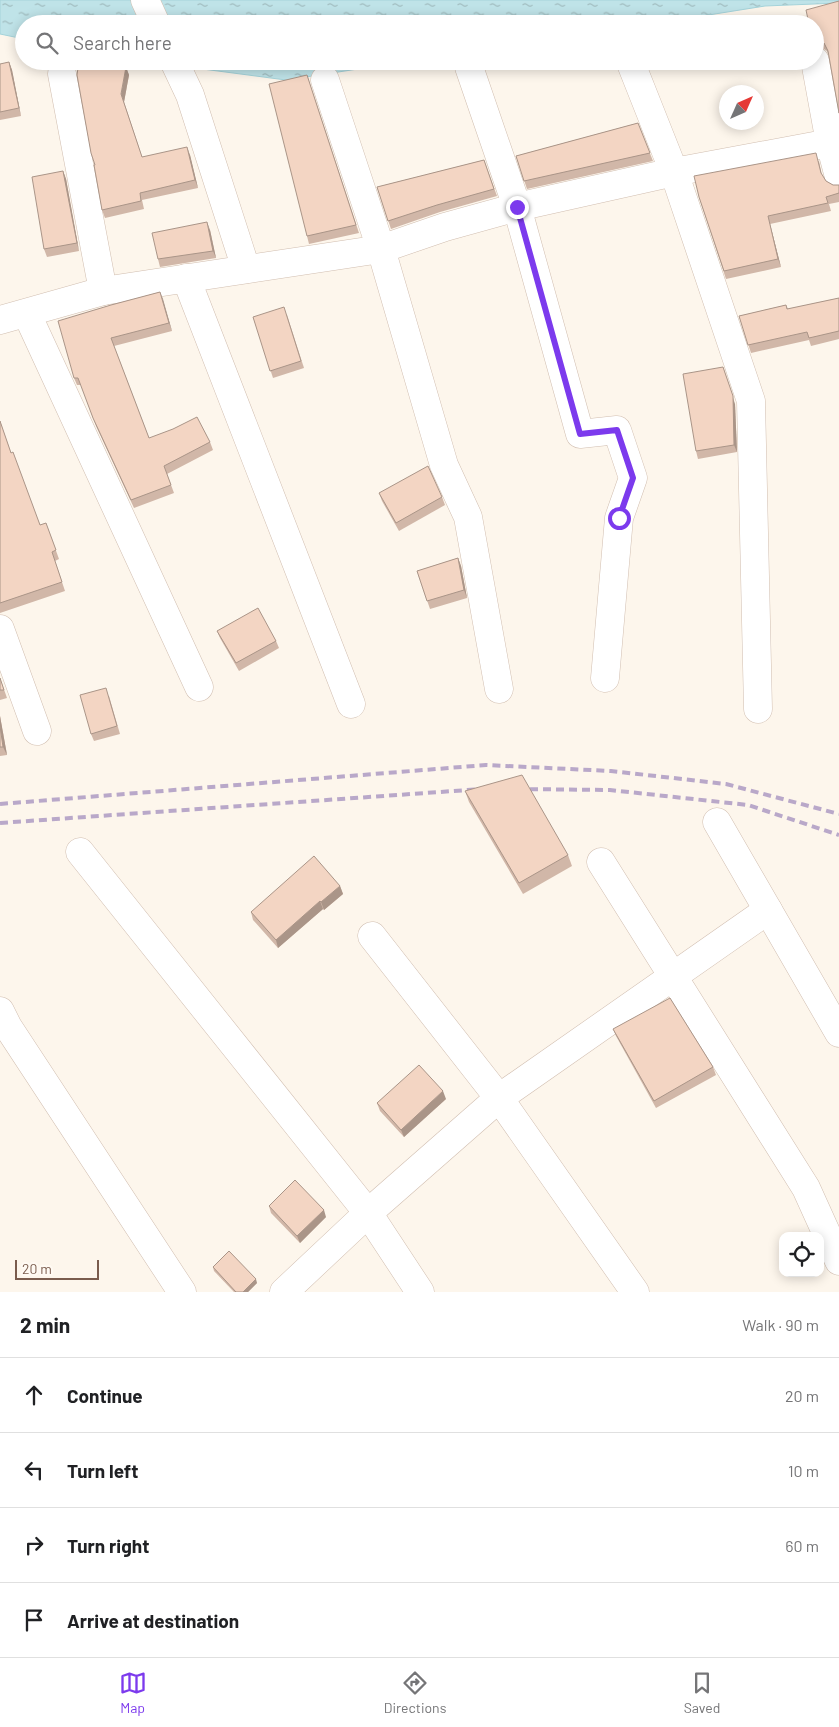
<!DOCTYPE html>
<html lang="en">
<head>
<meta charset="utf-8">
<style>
	:root { --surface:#fff; --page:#f6f6f6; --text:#202124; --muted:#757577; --line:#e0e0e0; --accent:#7c3aed }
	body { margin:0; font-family:Barlow,sans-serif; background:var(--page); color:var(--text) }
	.controls { position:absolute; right:15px; bottom:15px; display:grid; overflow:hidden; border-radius:10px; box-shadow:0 2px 12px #0003 }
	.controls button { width:45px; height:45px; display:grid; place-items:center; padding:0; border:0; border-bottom:1px solid var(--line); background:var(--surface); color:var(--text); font:25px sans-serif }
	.compass { position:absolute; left:719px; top:85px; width:45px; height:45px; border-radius:50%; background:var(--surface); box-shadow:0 2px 12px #0003; rotate:45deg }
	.scale { position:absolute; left:15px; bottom:12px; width:84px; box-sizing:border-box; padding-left:5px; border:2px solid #7a5c4d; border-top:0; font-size:14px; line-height:18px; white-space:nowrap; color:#7a5c4d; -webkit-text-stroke:4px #fffaf3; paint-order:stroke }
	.stop { position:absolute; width:15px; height:15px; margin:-11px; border:4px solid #7c3aed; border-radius:50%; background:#fff }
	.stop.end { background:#7c3aed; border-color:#fff; box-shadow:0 1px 5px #0008 }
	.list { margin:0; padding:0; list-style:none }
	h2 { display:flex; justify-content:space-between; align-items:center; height:65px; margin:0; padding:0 20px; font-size:21px }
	h2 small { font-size:16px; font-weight:400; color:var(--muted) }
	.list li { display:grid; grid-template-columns:32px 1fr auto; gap:15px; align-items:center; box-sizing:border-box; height:75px; padding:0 20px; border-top:1px solid var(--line) }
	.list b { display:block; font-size:19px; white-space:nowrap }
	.list em { font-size:16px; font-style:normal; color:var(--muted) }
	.icon { flex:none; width:28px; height:28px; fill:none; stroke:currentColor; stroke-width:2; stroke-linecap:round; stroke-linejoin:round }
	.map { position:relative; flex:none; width:839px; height:1292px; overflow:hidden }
	.search { position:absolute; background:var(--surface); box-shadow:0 2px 12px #0003; left:15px; right:15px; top:15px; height:55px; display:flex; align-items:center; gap:12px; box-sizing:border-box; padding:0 18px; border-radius:28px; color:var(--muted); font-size:19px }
	.sheet { height:365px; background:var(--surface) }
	nav { display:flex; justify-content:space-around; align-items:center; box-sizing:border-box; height:70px; border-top:1px solid var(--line); background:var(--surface); font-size:14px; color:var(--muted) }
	nav a { display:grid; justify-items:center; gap:2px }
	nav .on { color:var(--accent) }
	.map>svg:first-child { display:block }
	.water { fill:url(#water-ripples); stroke:#a5d3da }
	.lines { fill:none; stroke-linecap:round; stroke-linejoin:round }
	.minor-casing { stroke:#d1beb0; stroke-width:29 }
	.minor { stroke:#fff; stroke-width:28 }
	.rail { stroke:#b9a8c9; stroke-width:4; stroke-dasharray:8 5; stroke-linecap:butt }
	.wall { fill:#d1b7a8 }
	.shaded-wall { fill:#aa9588 }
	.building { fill:#f3d5c3; stroke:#aa9588 }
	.route { stroke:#7c3aed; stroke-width:6 }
</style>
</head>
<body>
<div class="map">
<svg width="839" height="1292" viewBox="0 0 839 1292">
	<defs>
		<pattern id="water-ripples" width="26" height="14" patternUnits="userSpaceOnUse" patternTransform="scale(1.25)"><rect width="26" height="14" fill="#bfe3e8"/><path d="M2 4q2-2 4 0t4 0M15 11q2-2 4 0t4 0" fill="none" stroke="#a0bbbe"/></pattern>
	</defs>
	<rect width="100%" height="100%" fill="#fdf6ec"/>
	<g class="water">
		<path d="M0 0H839V3L765 6 652 24H24V39L0 34Z"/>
		<path d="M142 61H410L286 80Z"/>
	</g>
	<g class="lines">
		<defs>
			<g id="minor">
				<path d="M145 0 156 24"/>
				<path d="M174 61 190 95 246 269"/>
				<path d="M630 61 674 172 751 401 758 709"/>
				<path d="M815 61 830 143 839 177"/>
				<path d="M469 67 517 207 580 434 617 430 633 478 619 518 605 678"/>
				<path d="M62 74 103 291"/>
				<path d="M325 80 381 249 444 465 468 517 499 689"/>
				<path d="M186 278 351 704"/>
				<path d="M27 314 199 687"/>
				<path d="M0 320 103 291 381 249 445 227 517 207 674 172 830 143"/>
				<path d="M0 629 37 731"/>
				<path d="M717 822 839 1033"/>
				<path d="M80 852 368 1213 420 1292"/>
				<path d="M601 862 806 1188 839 1261"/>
				<path d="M372 936 499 1098 635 1292"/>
				<path d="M0 1011 8 1027 182 1292"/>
				<path d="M284 1292 368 1213 499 1098 768 910"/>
			</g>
		</defs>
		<use href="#minor" class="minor-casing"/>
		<use href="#minor" class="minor"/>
		<g class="rail">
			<path d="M517 789 610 790 748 805 839 835"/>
			<path d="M0 804 486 765 611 771 726 784 839 814"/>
			<path d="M0 823 482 789"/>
		</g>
	</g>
	<g class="wall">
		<path d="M839 1 828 54 827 51 821 47 816 46 815 24Z"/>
		<path d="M9 62 12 70 21 116 0 120V64Z"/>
		<path d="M126 67 129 75 124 102 142 157 190 155 198 188 142 200 144 209 105 218 102 210Z"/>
		<path d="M307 75 359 233 309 244 307 236Z"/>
		<path d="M638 123 653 161 527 189 516 156Z"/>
		<path d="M484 160 497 196 440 212 391 229 377 187Z"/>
		<path d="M819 161 822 176 826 181 833 185H839V202L829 204 831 211 770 224 781 267 726 279 699 197Z"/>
		<path d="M63 171 66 179 79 251 47 257 44 249Z"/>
		<path d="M210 230 216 258 160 267 158 259Z"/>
		<path d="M160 292 172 331 114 346 149 438 210 442 213 450 167 474 174 493 134 508 96 426 81 385H77L74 378 111 305Z"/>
		<path d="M839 298V339L811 346 809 340 751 353 739 316 786 305 788 309Z"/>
		<path d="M287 315 304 368 273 378 253 317Z"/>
		<path d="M735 404 737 452 698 459 696 451Z"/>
		<path d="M0 421 11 453 40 525 46 523 59 559 55 561 65 591 0 613Z"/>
		<path d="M379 493 442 497 445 505 399 531 382 501Z"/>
		<path d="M458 558 461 566 467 598 430 609 417 571Z"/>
		<path d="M217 631 276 641 279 648 239 671 220 638Z"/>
		<path d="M0 678 7 698 0 700Z"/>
		<path d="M109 696 120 734 94 741 91 734Z"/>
		<path d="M0 716 7 755 0 756Z"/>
		<path d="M465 791 568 855 572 866 523 894 469 802Z"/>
		<path d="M340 886 343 894 324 910 323 909 278 948 253 920 251 912Z"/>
		<path d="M613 1029 713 1067 716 1075 656 1108 616 1036Z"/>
		<path d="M446 1099 404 1137 380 1111 377 1103Z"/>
		<path d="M269 1206 326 1217 300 1243 271 1213Z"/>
		<path d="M213 1267 257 1283 248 1292H234L214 1271Z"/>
	</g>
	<g class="shaded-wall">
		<path d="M9 62 12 70 21 116 19 108Z"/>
		<path d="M126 67 129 75 124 102 121 94Z"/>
		<path d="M187 147 190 155 198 188 195 180Z"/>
		<path d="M63 171 66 179 79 251 77 243Z"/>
		<path d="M768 216 770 224 781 267 778 259Z"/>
		<path d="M207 222 210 230 216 258 213 251Z"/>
		<path d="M160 292 163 299 172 331 169 323Z"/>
		<path d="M723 367 735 404 737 452 734 445Z"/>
		<path d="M458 558 461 566 467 598 464 590Z"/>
		<path d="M0 716 7 755 3 747 0 726Z"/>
		<path d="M340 886 343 894 324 910 321 902Z"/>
		<path d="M320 901 323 909 278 948 276 940Z"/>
		<path d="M443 1091 446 1099 404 1137 401 1130Z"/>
		<path d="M324 1210 326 1217 300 1243 297 1236Z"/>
		<path d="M256 1279 257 1283 248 1292H243Z"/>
	</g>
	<g class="building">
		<path d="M839 1V113L828 51 824 43 818 39H815V24H809L806 10Z"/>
		<path d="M79 61H95L126 67 121 94 142 157 187 147 195 180 140 193 141 201 102 210 94 165H95L91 153 77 75Z"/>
		<path d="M9 62 19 108 0 112V64Z"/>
		<path d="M307 75 356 225 307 236 269 84Z"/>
		<path d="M638 123 650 153 524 181 516 156Z"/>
		<path d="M816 153 821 173 826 181 833 185H839V193L826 197 828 203 768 216 778 259 724 271 699 197 694 176Z"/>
		<path d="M484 160 494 189 437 205 388 221 377 187Z"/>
		<path d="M63 171 77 243 44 249 32 177Z"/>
		<path d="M207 222 213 251 158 259 152 233Z"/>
		<path d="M160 292 169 323 111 338 149 438 173 429 197 417 210 442 164 466 171 485 131 500 93 418 78 378H74L58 321 111 305Z"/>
		<path d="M839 298V331L809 338 807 332 748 345 739 316 786 305 787 309Z"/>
		<path d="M284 307 301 361 270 371 253 317Z"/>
		<path d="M723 367 733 396 734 445 696 451 683 374Z"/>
		<path d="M0 421 11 453 13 452 40 525 46 523 56 550 52 552 62 582 0 603Z"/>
		<path d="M428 466 442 497 396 523 379 493Z"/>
		<path d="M458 558 464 590 427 601 417 571Z"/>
		<path d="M258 608 276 641 236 663 217 631Z"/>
		<path d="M0 678 4 690H0Z"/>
		<path d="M106 688 117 726 91 734 80 695Z"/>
		<path d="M0 726 3 747H0Z"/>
		<path d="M522 775 568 855 519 883 465 791Z"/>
		<path d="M314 856 340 886 321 902 320 901 276 940 251 912Z"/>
		<path d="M670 998 713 1067 654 1101 613 1029Z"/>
		<path d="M419 1065 443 1091 401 1130 377 1103Z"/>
		<path d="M295 1180 324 1210 297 1236 269 1206Z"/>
		<path d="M229 1251 256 1279 243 1292H236L213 1267Z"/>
	</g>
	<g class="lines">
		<path class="route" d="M517 207 580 434 617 430 633 478 619 518"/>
	</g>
</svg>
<div class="controls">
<button><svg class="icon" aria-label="locate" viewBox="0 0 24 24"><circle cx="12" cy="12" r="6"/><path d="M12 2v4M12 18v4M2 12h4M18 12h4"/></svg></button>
</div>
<svg class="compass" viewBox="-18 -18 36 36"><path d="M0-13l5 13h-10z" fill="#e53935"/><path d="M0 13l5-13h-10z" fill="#757577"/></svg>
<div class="scale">20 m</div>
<div class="stop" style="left:619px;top:518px"></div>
<div class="stop end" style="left:517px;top:207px"></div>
<div class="search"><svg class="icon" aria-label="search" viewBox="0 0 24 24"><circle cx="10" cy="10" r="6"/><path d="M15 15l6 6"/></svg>Search here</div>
</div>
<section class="sheet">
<h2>2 min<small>Walk · 90 m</small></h2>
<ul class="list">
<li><svg class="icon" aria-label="ahead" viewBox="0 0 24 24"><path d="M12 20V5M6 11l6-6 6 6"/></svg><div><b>Continue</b></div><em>20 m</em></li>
<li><svg class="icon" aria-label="left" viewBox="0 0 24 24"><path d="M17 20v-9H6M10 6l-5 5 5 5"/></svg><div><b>Turn left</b></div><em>10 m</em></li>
<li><svg class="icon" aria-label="right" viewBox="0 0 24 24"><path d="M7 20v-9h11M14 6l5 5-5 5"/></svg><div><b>Turn right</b></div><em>60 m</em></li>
<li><svg class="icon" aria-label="arrive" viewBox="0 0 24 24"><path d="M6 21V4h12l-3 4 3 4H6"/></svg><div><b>Arrive at destination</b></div></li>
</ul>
</section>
<nav>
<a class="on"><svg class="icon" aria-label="map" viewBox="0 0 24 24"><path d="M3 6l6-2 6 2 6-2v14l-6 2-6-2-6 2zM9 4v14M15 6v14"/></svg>Map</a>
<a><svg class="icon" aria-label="directions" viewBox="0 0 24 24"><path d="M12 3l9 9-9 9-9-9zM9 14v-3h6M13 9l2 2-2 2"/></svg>Directions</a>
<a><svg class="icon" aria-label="saved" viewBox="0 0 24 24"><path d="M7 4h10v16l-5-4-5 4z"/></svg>Saved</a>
</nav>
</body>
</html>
